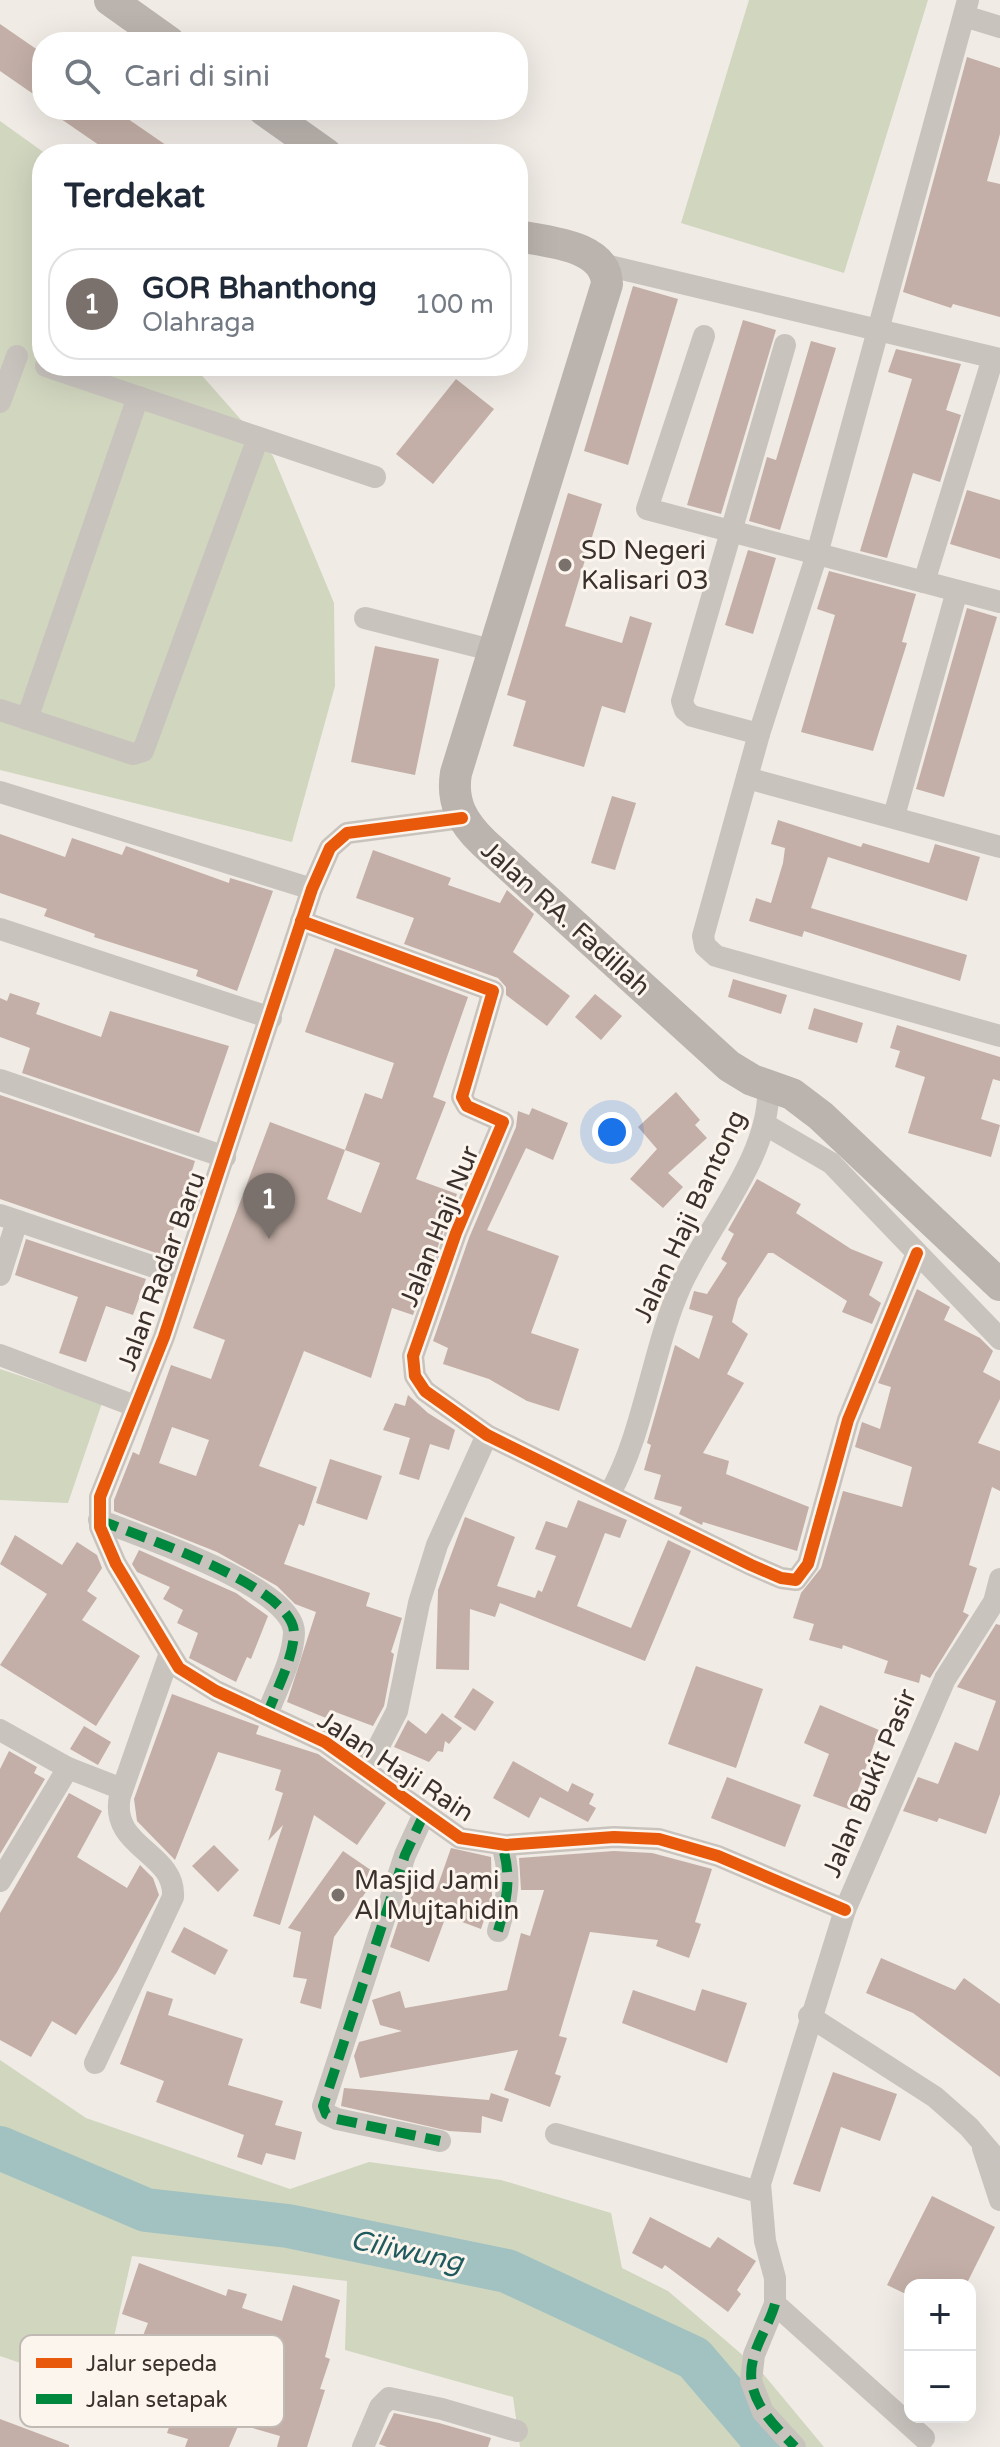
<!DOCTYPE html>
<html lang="id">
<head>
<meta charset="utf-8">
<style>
	:root { --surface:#fff; --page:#f6f6f7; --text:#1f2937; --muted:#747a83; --line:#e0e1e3; --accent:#7a716c }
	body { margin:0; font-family:"Varela Round",sans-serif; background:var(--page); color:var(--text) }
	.controls { position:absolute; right:24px; bottom:24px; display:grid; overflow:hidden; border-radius:16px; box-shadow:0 8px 32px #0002 }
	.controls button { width:72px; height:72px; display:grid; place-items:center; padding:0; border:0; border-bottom:2px solid var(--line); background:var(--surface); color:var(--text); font:40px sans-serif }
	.you { position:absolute; left:612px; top:1132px; width:28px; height:28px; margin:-20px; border:6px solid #fff; border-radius:50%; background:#1a73e8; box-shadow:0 0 0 12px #1a73e833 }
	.badge { display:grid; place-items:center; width:52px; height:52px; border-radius:50%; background:var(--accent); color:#fff; font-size:26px; font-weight:700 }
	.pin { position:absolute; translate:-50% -66px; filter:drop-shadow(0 2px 4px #0008) }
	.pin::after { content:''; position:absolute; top:42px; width:28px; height:24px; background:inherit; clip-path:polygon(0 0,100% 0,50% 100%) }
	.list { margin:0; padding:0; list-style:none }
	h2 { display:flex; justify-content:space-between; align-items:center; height:104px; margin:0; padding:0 32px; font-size:34px }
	h2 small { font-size:26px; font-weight:400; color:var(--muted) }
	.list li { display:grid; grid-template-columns:52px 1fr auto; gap:24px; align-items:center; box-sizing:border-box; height:112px; margin:0 16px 16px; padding:0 16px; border:2px solid var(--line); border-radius:32px }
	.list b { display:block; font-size:30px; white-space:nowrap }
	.list p { margin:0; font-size:26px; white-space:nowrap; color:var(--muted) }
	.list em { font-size:26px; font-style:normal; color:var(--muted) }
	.icon { flex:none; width:44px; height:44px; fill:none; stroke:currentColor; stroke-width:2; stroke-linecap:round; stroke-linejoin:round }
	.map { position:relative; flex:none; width:1000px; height:2447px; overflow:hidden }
	.search { position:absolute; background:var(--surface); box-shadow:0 8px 32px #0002; left:32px; top:32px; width:496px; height:88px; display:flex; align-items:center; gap:20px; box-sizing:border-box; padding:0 28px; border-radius:32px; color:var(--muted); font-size:30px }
	.panel { position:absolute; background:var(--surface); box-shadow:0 8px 32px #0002; left:32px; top:144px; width:496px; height:232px; border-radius:32px }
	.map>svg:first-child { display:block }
	.green { fill:#d1d6bf }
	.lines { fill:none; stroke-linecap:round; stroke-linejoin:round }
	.river { stroke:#a1c2c1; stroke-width:44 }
	.building { fill:#c3afa7; fill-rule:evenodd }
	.minor { stroke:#c9c3be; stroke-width:22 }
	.secondary { stroke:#bab3ae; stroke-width:32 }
	.quiet { stroke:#00873e; stroke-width:10; stroke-dasharray:20 10; stroke-linecap:butt }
	.cycleway-casing { stroke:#fbf5ee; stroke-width:17 }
	.cycleway { stroke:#e8590c; stroke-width:12 }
	.poi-dot { fill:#7a716c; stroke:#fbf5ee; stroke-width:3 }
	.labels { text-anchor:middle; stroke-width:6; stroke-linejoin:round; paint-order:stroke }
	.poi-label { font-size:26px; fill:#3b302b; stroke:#fbf5ee; text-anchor:start }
	.street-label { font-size:26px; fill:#3b302b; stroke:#fbf5ee }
	.water-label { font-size:28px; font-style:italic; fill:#1f5a5e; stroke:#fbf5ee }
	.key { fill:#fbf5ee; stroke:#c1bab4; stroke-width:2 }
	.key-label { font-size:22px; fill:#3b302b }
</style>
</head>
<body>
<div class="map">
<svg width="1000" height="2447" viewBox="0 0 1000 2447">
	<rect width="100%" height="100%" fill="#f0ebe5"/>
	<g class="green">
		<path d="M749 0H928L844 273 681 223Z"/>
		<path d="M0 121 46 154H42V366H200L198 371 273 456 334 603 335 686 292 842 0 770Z"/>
		<path d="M0 1369 102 1403 68 1503 0 1500Z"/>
		<path d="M0 2060 86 2118 290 2189 369 2162 501 2180 611 2213 622 2268 668 2291 760 2370 824 2447H520L513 2397 345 2350 347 2281 132 2256 102 2391 0 2356Z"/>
	</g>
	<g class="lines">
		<path class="river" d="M0 2148 146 2210 288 2226 507 2271 694 2358 759 2434 765 2447"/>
	</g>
	<g class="building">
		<path d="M0 24 42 53V100L0 71Z"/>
		<path d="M967 57 1000 68V134L987 181 1000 184V317L953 304 951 308 903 292Z"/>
		<path d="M48 110H115L179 154H112Z"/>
		<path d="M633 286 678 299 628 465 584 451Z"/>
		<path d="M743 320 776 330 721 514 687 505Z"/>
		<path d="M811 341 836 348 780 530 749 521 767 457 776 460Z"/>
		<path d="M896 349 961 364 946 410 961 415 940 482 913 473 887 558 860 551 912 379 888 372Z"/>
		<path d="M456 379 494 409 433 484 396 454Z"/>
		<path d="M967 490 1000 500V559L950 544Z"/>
		<path d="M568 493 602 504 565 626 622 643 630 616 652 623 625 713 602 706 584 767 513 746 526 701 507 695Z"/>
		<path d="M748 550 776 558 753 634 725 625Z"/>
		<path d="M829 571 916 594 902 642 907 643 873 751 801 732 835 615 817 609Z"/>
		<path d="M967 608 997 617 944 797 916 789Z"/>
		<path d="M375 646 439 659 415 775 351 762Z"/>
		<path d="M612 796 636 803 615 870 591 863Z"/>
		<path d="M778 820 861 847 863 843 929 863 935 844 980 857 967 901 828 857 811 908 967 955 960 981 804 931 802 937 749 921 756 898 771 903 783 863 785 848 771 844Z"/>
		<path d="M0 834 65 857 72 838 122 855 126 846 229 883 230 878 273 891 237 991 196 976 198 970 94 937 95 934 44 916 47 909 0 893Z"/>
		<path d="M373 850 451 878 448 885 500 903 507 890 534 914 513 952 570 996 547 1026 506 995V987L498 978 404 944 414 918 356 898Z"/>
		<path d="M335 948 468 997 433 1097 446 1102 416 1179 457 1194 413 1315 392 1308 371 1378 304 1351 259 1466 317 1487 304 1526 299 1524 284 1564 370 1593 366 1606 402 1618 391 1652 394 1654 384 1706 373 1726 330 1710 326 1718 287 1702 316 1612 295 1604 277 1586 217 1552 114 1511V1500L133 1452 139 1455 171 1365 211 1379 225 1340 193 1328 270 1122 345 1150 365 1093 382 1099 394 1063 305 1032ZM345 1150 380 1163 361 1213 327 1199ZM172 1427 209 1440 196 1476 159 1463Z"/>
		<path d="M733 979 787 995 781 1014 728 997Z"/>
		<path d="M10 993 40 1003 36 1014 101 1037 110 1011 229 1046 199 1133 22 1073 30 1048 0 1037V998L7 1001Z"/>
		<path d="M595 994 622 1016 601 1040 575 1017Z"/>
		<path d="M814 1008 863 1023 857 1043 808 1029Z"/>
		<path d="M897 1025 1000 1057V1081L993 1079 981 1119 1000 1125 991 1157 908 1133 925 1077 895 1067 900 1051 890 1048Z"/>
		<path d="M676 1092 700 1120 695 1125 707 1138 668 1173 683 1187 663 1208 630 1179 657 1149 638 1127Z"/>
		<path d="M0 1095 195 1161 165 1256 0 1199Z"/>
		<path d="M532 1108 568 1123 553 1160 526 1148 487 1230 559 1256 531 1333 579 1349 559 1411 527 1401 489 1379 443 1364 448 1348 433 1341 469 1238 516 1127 518 1111 529 1115Z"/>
		<path d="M757 1179 801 1204 796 1213 851 1249 883 1262 869 1295 881 1303 872 1324 842 1312 847 1301 773 1253H768L738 1299 732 1322 748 1334 727 1374 744 1383 703 1453 729 1461 726 1474 809 1507 797 1551 703 1522 702 1525 679 1514 682 1507 654 1499 661 1475 644 1470 651 1445 647 1443 675 1345 699 1359 713 1316 689 1309 694 1291 707 1294 727 1263 721 1259 734 1234 728 1230Z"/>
		<path d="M26 1239 146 1279 133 1315 106 1306 86 1362 59 1353 78 1297 15 1275Z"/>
		<path d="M917 1289 950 1307 944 1320 980 1338 993 1351 983 1372 1000 1381V1399L978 1443 1000 1451V1491L992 1487 969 1565 977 1568 963 1612 969 1615 930 1678 921 1674 919 1683 884 1673 888 1661 843 1645 842 1649 809 1640 814 1624 793 1618 801 1593 821 1568 843 1491 902 1507 912 1467 855 1447 862 1422 880 1429 891 1387 878 1383Z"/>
		<path d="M408 1395 428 1413 455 1430 449 1450 430 1444 419 1480 399 1474 410 1438 383 1430 395 1403 405 1406Z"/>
		<path d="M330 1459 382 1476 367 1520 316 1503Z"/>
		<path d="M578 1500 627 1520 620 1538 605 1533 577 1606 631 1628 668 1540 691 1551 645 1661 500 1603 495 1617 470 1609 469 1670 436 1669 438 1590 465 1517 515 1537 497 1586 535 1598 538 1590 542 1592 556 1556 535 1549 546 1521 567 1528Z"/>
		<path d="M15 1535 62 1565 77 1542 97 1555 102 1568 87 1591 97 1598 82 1620 140 1656 96 1726 0 1665 47 1594 0 1564Z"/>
		<path d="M139 1550 236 1593 268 1616 251 1659 247 1657 236 1682 189 1658 198 1633 177 1623 183 1610 163 1599 170 1587 137 1572 132 1564Z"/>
		<path d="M996 1624 1000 1625V1794L986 1834 939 1818 937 1822 903 1811 918 1777 938 1784 955 1742 978 1751 996 1701 957 1687Z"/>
		<path d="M696 1666 763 1689 736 1768 668 1744Z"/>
		<path d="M473 1688 494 1702 475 1731 454 1717Z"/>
		<path d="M172 1694 259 1726 256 1734 318 1754 386 1803 357 1845 314 1815 280 1925 253 1916 283 1825 268 1841 283 1793 275 1790 281 1770 218 1752 175 1860 137 1821 134 1799Z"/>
		<path d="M820 1705 879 1730 851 1810 813 1796 829 1754 804 1743Z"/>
		<path d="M442 1713 462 1728 449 1744 445 1741 443 1752 438 1751 429 1762 394 1747 408 1720 426 1734Z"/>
		<path d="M84 1726 111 1742 98 1765 70 1749Z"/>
		<path d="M9 1751 37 1767 34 1773 45 1779 0 1854V1769Z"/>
		<path d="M513 1761 568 1792 572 1783 594 1794 589 1804 596 1808 588 1822 540 1797 529 1818 493 1798Z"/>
		<path d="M727 1777 801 1805 785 1847 711 1818Z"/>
		<path d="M69 1793 102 1811 77 1857 127 1888 140 1865 153 1878 159 1895 117 1972 76 2035 52 2021 31 2057 0 2040V1913Z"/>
		<path d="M214 1845 239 1870 218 1892 192 1866Z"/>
		<path d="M451 1848 491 1857 492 1896 481 1929 446 1916 429 1962 390 1947 412 1880 437 1888Z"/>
		<path d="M343 1851 378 1875 334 1937 321 2009 300 2003 307 1979 293 1977 301 1932 288 1928Z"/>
		<path d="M614 1851 652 1853 712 1869 695 1922 701 1924 689 1958 656 1946 658 1940 590 1932 559 2036 567 2038 555 2074 561 2076 550 2107 504 2090 518 2050 360 2078 354 2056 359 2042 402 2031 380 2025 372 2000 400 1991 405 2008 507 1990 521 1933 530 1936 544 1890H521L519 1858Z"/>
		<path d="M184 1927 228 1950 215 1975 171 1952Z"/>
		<path d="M881 1958 955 1990 964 1978 1000 2004V2077L913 2013 866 1993Z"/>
		<path d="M702 1989 747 2003 727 2063 622 2023 633 1990 695 2011Z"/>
		<path d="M147 1991 173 1999 168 2015 243 2039 228 2085 283 2101 275 2125 302 2132 295 2160 266 2153 262 2165 237 2157 244 2135 156 2102 164 2081 120 2064Z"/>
		<path d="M833 2072 897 2094 880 2141 841 2127 820 2192 793 2184Z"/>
		<path d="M344 2088 489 2100 491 2093 509 2099 502 2122 482 2116 481 2133 449 2131 341 2106Z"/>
		<path d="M932 2196 995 2227 966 2285H910V2296L887 2285Z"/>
		<path d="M650 2217 710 2248 718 2237 756 2261 737 2290 741 2294 728 2312 665 2265 662 2269 632 2253Z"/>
		<path d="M139 2263 226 2296 228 2289 247 2294 242 2308 282 2321 293 2285 340 2300 325 2357 330 2359 320 2389 325 2390 307 2447H277L280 2436 239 2424 229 2447H185L188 2439 167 2433 176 2407 122 2389 148 2323 122 2314Z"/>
		<path d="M394 2413 439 2423 491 2438 488 2447H387L379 2444Z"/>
		<path d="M0 2419 69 2445V2447H0Z"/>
	</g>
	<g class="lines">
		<g class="minor">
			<path d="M968 0 817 554 759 734 703 936 705 946 716 956 1000 1036"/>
			<path d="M964 16 1000 27"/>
			<path d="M601 264 1000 359"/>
			<path d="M704 336 647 509 1000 602"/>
			<path d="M46 366 375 477"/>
			<path d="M0 402 17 356"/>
			<path d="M924 582 993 358"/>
			<path d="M365 618 495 651"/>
			<path d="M0 710 133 754 143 751 258 438"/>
			<path d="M27 719 138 397"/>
			<path d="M759 734 692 716 685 710 682 701 785 345"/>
			<path d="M747 778 1000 847"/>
			<path d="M0 792 312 889"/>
			<path d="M894 816 957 591"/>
			<path d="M462 818 347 833 330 848 312 889 164 1337 100 1497V1527L116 1564 179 1668 216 1691 325 1742 460 1838 506 1845 614 1837 659 1839 718 1856 845 1910"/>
			<path d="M301 921 493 991 462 1097 467 1106 503 1122 456 1233 413 1356 415 1376 425 1391 487 1435 751 1565 781 1578 796 1580 808 1564 848 1420 917 1253"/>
			<path d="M0 929 271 1018"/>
			<path d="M0 1080 225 1157"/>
			<path d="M766 1125 831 1163 1000 1339"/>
			<path d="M0 1215 184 1277"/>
			<path d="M0 1275 17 1221"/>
			<path d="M0 1355 135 1406"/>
			<path d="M610 1493C644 1433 652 1350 681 1285 709 1224 772 1154 768 1086"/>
			<path d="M99 1520C138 1536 294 1586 294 1633 293 1660 276 1690 267 1715"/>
			<path d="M0 1730 68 1768 122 1789"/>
			<path d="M367 1769 397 1711 419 1603 437 1545 487 1435"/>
			<path d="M424 1814 405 1855 323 2106 326 2114 337 2119 440 2141"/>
			<path d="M0 1881 68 1768"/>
			<path d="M498 1931C507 1900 512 1877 502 1845"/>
			<path d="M809 2016 935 2097 969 2127 1000 2163"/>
			<path d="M95 2063 173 1897C176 1852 109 1848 120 1796L169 1656"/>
			<path d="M556 2134 759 2192"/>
			<path d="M983 2148 1000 2200"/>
			<path d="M775 2304 924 2438"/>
			<path d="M363 2447 380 2407 389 2398 442 2409 517 2431"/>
			<path d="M795 2447 763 2412 751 2381 754 2355 775 2304V2278L765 2241 760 2184 845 1910 945 1679 994 1602 1000 1579"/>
		</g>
		<g class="secondary">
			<path d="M110 0 169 42"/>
			<path d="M264 110 326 154"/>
			<path d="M518 236C548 242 606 245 607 284L456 773C451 803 463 823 484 843L729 1066 752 1080 792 1094 821 1116 1000 1285"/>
		</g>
		<g class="quiet">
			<path d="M99 1520C138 1536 294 1586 294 1633 293 1660 276 1690 267 1715"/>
			<path d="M424 1814 405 1855 323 2106 326 2114 337 2119 440 2141"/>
			<path d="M498 1931C507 1900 512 1877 502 1845"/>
			<path d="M775 2304C770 2322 759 2338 754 2356 742 2395 770 2421 795 2447"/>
		</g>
		<defs>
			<g id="cycleway">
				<path d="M462 818 347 833 330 848 312 889 164 1337 100 1497V1527L116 1564 179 1668 216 1691 325 1742 460 1838 506 1845 614 1837 659 1839 718 1856 845 1910"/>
				<path d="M301 921 493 991 462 1097 467 1106 503 1122 456 1233 413 1356 415 1376 425 1391 487 1435 751 1565 781 1578 796 1580 808 1564 848 1420 917 1253"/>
			</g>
		</defs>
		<use href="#cycleway" class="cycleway-casing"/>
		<use href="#cycleway" class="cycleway"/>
	</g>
	<g class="poi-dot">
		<circle cx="565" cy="565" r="8"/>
		<circle cx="338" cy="1895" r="8"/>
	</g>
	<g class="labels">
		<g class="poi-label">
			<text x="581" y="559">SD Negeri<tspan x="581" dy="30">Kalisari 03</tspan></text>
			<text x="354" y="1889">Masjid Jami<tspan x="354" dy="30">Al Mujtahidin</tspan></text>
		</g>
		<g class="street-label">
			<text transform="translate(566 918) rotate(42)" y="9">Jalan RA. Fadillah</text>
			<text transform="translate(689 1216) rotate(-65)" y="9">Jalan Haji Bantong</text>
			<text transform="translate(439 1226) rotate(-68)" y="9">Jalan Haji Nur</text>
			<text transform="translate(161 1271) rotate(-70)" y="9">Jalan Radar Baru</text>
			<text transform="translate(396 1766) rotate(33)" y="9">Jalan Haji Rain</text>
			<text transform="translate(869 1783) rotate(-67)" y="9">Jalan Bukit Pasir</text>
		</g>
		<g class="water-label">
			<text transform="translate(407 2250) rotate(12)" y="10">Ciliwung</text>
		</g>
	</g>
	<rect x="20" y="2335" width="264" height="92" rx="12" class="key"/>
	<rect x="36" y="2358" width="36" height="10" fill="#e8590c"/>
	<rect x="36" y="2394" width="36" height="10" fill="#00873e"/>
	<g class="key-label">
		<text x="86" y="2371">Jalur sepeda</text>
		<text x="86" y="2407">Jalan setapak</text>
	</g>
</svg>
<div class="controls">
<button>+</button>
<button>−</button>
</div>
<div class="you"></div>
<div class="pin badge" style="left:269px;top:1239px">1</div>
<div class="search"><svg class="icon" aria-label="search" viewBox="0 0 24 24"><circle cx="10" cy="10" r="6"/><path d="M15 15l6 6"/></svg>Cari di sini</div>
<section class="panel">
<h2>Terdekat<small></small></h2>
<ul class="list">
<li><span class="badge">1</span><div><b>GOR Bhanthong</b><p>Olahraga</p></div><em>100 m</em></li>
</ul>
</section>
</div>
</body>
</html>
